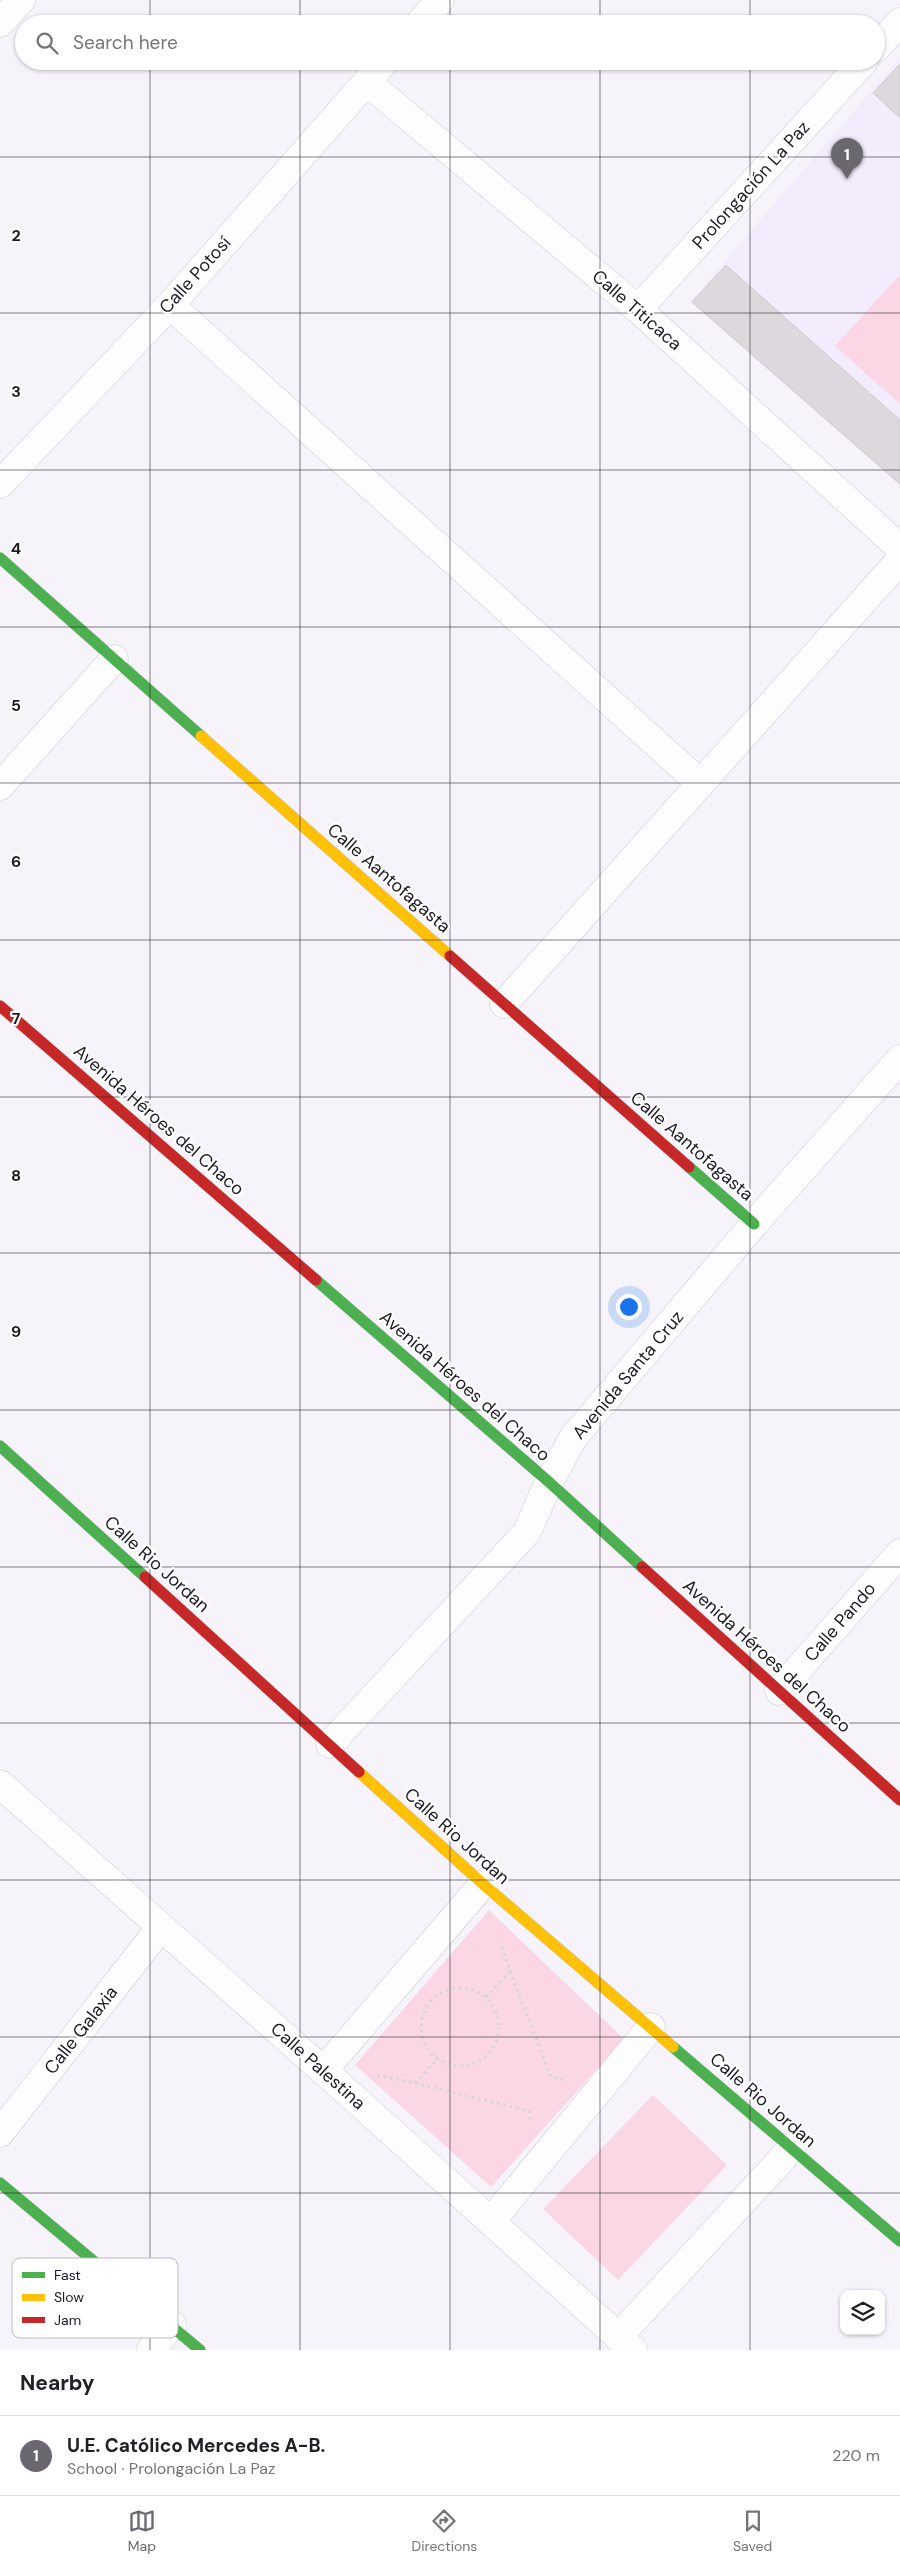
<!DOCTYPE html>
<html lang="en">
<head>
<meta charset="utf-8">
<style>
	:root { --surface:#fff; --page:#f2f2f2; --text:#202124; --muted:#757577; --line:#e0e0e0; --accent:#6a676e }
	body { margin:0; font-family:"DM Sans",sans-serif; background:var(--page); color:var(--text) }
	.controls { position:absolute; right:15px; bottom:15px; display:grid; overflow:hidden; border-radius:10px; box-shadow:0 1px 4px #0004 }
	.controls button { width:45px; height:45px; display:grid; place-items:center; padding:0; border:0; border-bottom:1px solid var(--line); background:var(--surface); color:var(--text); font:25px sans-serif }
	.you { position:absolute; left:628px; top:1306px; width:18px; height:18px; margin:-12px; border:4px solid #fff; border-radius:50%; background:#1a73e8; box-shadow:0 0 0 8px #1a73e833 }
	.badge { display:grid; place-items:center; width:32px; height:32px; border-radius:50%; background:var(--accent); color:#fff; font-size:16px; font-weight:700 }
	.pin { position:absolute; translate:-50% -41px; filter:drop-shadow(0 1px 2px #0008) }
	.pin::after { content:''; position:absolute; top:26px; width:18px; height:15px; background:inherit; clip-path:polygon(0 0,100% 0,50% 100%) }
	.list { margin:0; padding:0; list-style:none }
	h2 { display:flex; justify-content:space-between; align-items:center; height:65px; margin:0; padding:0 20px; font-size:21px }
	h2 small { font-size:16px; font-weight:400; color:var(--muted) }
	.list li { display:grid; grid-template-columns:32px 1fr auto; gap:15px; align-items:center; box-sizing:border-box; height:80px; padding:0 20px; border-top:1px solid var(--line) }
	.list b { display:block; font-size:19px; white-space:nowrap }
	.list p { margin:0; font-size:16px; white-space:nowrap; color:var(--muted) }
	.list em { font-size:16px; font-style:normal; color:var(--muted) }
	.icon { flex:none; width:28px; height:28px; fill:none; stroke:currentColor; stroke-width:2; stroke-linecap:round; stroke-linejoin:round }
	.map { position:relative; flex:none; width:900px; height:2350px; overflow:hidden }
	.search { position:absolute; background:var(--surface); box-shadow:0 1px 4px #0004; left:15px; right:15px; top:15px; height:55px; display:flex; align-items:center; gap:12px; box-sizing:border-box; padding:0 18px; border-radius:28px; color:var(--muted); font-size:19px }
	.sheet { height:145px; background:var(--surface) }
	nav { display:flex; justify-content:space-around; align-items:center; box-sizing:border-box; height:70px; border-top:1px solid var(--line); background:var(--surface); font-size:14px; color:var(--muted) }
	nav a { display:grid; justify-items:center; gap:2px }
	nav .on { color:var(--accent) }
	.map>svg:first-child { display:block }
	.built { fill:#f2ecfd }
	.green { fill:#fbd7e5 }
	.building { fill:#ddd7de; stroke:#d0cad1 }
	.lines { fill:none; stroke-linecap:round; stroke-linejoin:round }
	.street-casing { stroke:#cdcad2; stroke-width:29 }
	.fast-casing { stroke:#cdcad2; stroke-width:12 }
	.slow-casing { stroke:#cdcad2; stroke-width:12 }
	.jam-casing { stroke:#cdcad2; stroke-width:12 }
	.path { stroke:#d7d5d8; stroke-width:3; stroke-dasharray:2.5 4; stroke-linecap:butt }
	.street { stroke:#fefdfe; stroke-width:28 }
	.fast { stroke:#4caf50; stroke-width:11 }
	.slow { stroke:#ffc107; stroke-width:11 }
	.jam { stroke:#c62828; stroke-width:11 }
	.grid { fill:none; stroke:#1e1b23; stroke-width:1; stroke-opacity:0.55 }
	.labels { text-anchor:middle; stroke-width:4.5; stroke-linejoin:round; paint-order:stroke }
	.street-label { font-size:18px; fill:#1e1b23; stroke:#fff }
	.key { fill:#fff; stroke:#bcbbbd; stroke-width:1 }
	.key-label { font-size:14px; fill:#1e1b23 }
	.grid-label { font-size:16px; text-anchor:middle; font-weight:bold; fill:#1e1b23; stroke:#fff; stroke-width:4.5; stroke-linejoin:round; paint-order:stroke }
</style>
</head>
<body>
<div class="map">
<svg width="900" height="2350" viewBox="0 0 900 2350">
	<rect width="100%" height="100%" fill="#f6f4fa"/>
	<path class="built" d="M900 57V486L690 302Z"/>
	<g class="green">
		<path d="M900 275V404L835 346Z"/>
		<path d="M489 1910 624 2039 491 2187 355 2065Z"/>
		<path d="M653 2095 727 2165 618 2280 543 2209Z"/>
	</g>
	<g class="building">
		<path d="M900 64V118L873 93Z"/>
		<path d="M726 265 900 420V484L692 302Z"/>
	</g>
	<g class="lines">
		<defs>
			<g id="street">
				<path d="M0 23 21 0"/>
				<path d="M419 24 440 0"/>
				<path d="M876 48 900 22"/>
				<path d="M367 82 638 309 900 548"/>
				<path d="M170 305 700 783"/>
				<path d="M638 309 864 61"/>
				<path d="M0 484 170 305 385 61"/>
				<path d="M0 786 114 659"/>
				<path d="M504 1004 900 560"/>
				<path d="M779 1691 900 1553"/>
				<path d="M330 1744 527 1532 549 1482 573 1438 754 1224 900 1059"/>
				<path d="M0 1784 345 2090 633 2350"/>
				<path d="M323 2071 483 1884"/>
				<path d="M0 2133 161 1927"/>
				<path d="M491 2221 651 2027"/>
				<path d="M618 2337 792 2148"/>
				<path d="M151 2350 172 2325"/>
			</g>
			<g id="fast">
				<path d="M0 558 201 736"/>
				<path d="M689 1167 754 1224"/>
				<path d="M316 1280 549 1482 642 1567"/>
				<path d="M0 1446 145 1577"/>
				<path d="M673 2047 900 2241"/>
				<path d="M0 2183 200 2350"/>
			</g>
			<g id="slow">
				<path d="M201 736 450 956"/>
				<path d="M359 1772 483 1884 673 2047"/>
			</g>
			<g id="jam">
				<path d="M450 956 689 1167"/>
				<path d="M0 1006 316 1280"/>
				<path d="M642 1567 900 1800"/>
				<path d="M145 1577 359 1772"/>
			</g>
		</defs>
		<use href="#street" class="street-casing"/>
		<use href="#fast" class="fast-casing"/>
		<use href="#slow" class="slow-casing"/>
		<use href="#jam" class="jam-casing"/>
		<g class="path">
			<path d="M510 1971 551 2077 567 2080"/>
			<circle cx="460" cy="2027" r="39"/>
			<path d="M486 1997 510 1971 500 1942"/>
			<path d="M377 2075 415 2083 438 2058"/>
			<path d="M415 2083 529 2111 531 2123"/>
		</g>
		<use href="#street" class="street"/>
		<use href="#fast" class="fast"/>
		<use href="#slow" class="slow"/>
		<use href="#jam" class="jam"/>
	</g>
	<path class="grid" d="M150 0V24M300 0V24M450 0V24M600 0V24M750 0V24M150 61V2350M300 61V2350M450 61V2350M600 61V2350M750 61V2350M0 157H900M0 313H900M0 470H900M0 627H900M0 783H900M0 940H900M0 1097H900M0 1253H900M0 1410H900M0 1567H900M0 1723H900M0 1880H900M0 2037H900M0 2193H900"/>
	<g class="labels">
		<g class="street-label">
			<text transform="translate(751 185) rotate(-48)" y="6">Prolongación La Paz</text>
			<text transform="translate(195 275) rotate(-48)" y="6">Calle Potosí</text>
			<text transform="translate(637 310) rotate(41)" y="6">Calle Titicaca</text>
			<text transform="translate(389 878) rotate(41)" y="6">Calle Aantofagasta</text>
			<text transform="translate(159 1120) rotate(41)" y="6">Avenida Héroes del Chaco</text>
			<text transform="translate(692 1146) rotate(41)" y="6">Calle Aantofagasta</text>
			<text transform="translate(628 1375) rotate(-50)" y="6">Avenida Santa Cruz</text>
			<text transform="translate(465 1386) rotate(41)" y="6">Avenida Héroes del Chaco</text>
			<text transform="translate(157 1564) rotate(42)" y="6">Calle Rio Jordan</text>
			<text transform="translate(840 1622) rotate(-49)" y="6">Calle Pando</text>
			<text transform="translate(767 1656) rotate(42)" y="6">Avenida Héroes del Chaco</text>
			<text transform="translate(457 1836) rotate(42)" y="6">Calle Rio Jordan</text>
			<text transform="translate(81 2030) rotate(-52)" y="6">Calle Galaxia</text>
			<text transform="translate(318 2066) rotate(42)" y="6">Calle Palestina</text>
			<text transform="translate(763 2100) rotate(41)" y="6">Calle Rio Jordan</text>
		</g>
	</g>
	<rect x="12" y="2258" width="166" height="80" rx="8" class="key"/>
	<rect x="22" y="2272" width="23" height="6" fill="#4caf50"/>
	<rect x="22" y="2294" width="23" height="7" fill="#ffc107"/>
	<rect x="22" y="2317" width="23" height="6" fill="#c62828"/>
	<g class="key-label">
		<text x="54" y="2280">Fast</text>
		<text x="54" y="2302">Slow</text>
		<text x="54" y="2325">Jam</text>
	</g>
	<g class="grid-label">
		<text x="16" y="241">2</text>
		<text x="16" y="397">3</text>
		<text x="16" y="554">4</text>
		<text x="16" y="711">5</text>
		<text x="16" y="867">6</text>
		<text x="16" y="1024">7</text>
		<text x="16" y="1181">8</text>
		<text x="16" y="1337">9</text>
	</g>
</svg>
<div class="controls">
<button><svg class="icon" aria-label="layers" viewBox="0 0 24 24"><path d="M12 4l9 5-9 5-9-5zM3 14l9 5 9-5"/></svg></button>
</div>
<div class="you"></div>
<div class="pin badge" style="left:847px;top:179px">1</div>
<div class="search"><svg class="icon" aria-label="search" viewBox="0 0 24 24"><circle cx="10" cy="10" r="6"/><path d="M15 15l6 6"/></svg>Search here</div>
</div>
<section class="sheet">
<h2>Nearby<small></small></h2>
<ul class="list">
<li><span class="badge">1</span><div><b>U.E. Católico Mercedes A-B.</b><p>School · Prolongación La Paz</p></div><em>220 m</em></li>
</ul>
</section>
<nav>
<a class="on"><svg class="icon" aria-label="map" viewBox="0 0 24 24"><path d="M3 6l6-2 6 2 6-2v14l-6 2-6-2-6 2zM9 4v14M15 6v14"/></svg>Map</a>
<a><svg class="icon" aria-label="directions" viewBox="0 0 24 24"><path d="M12 3l9 9-9 9-9-9zM9 14v-3h6M13 9l2 2-2 2"/></svg>Directions</a>
<a><svg class="icon" aria-label="saved" viewBox="0 0 24 24"><path d="M7 4h10v16l-5-4-5 4z"/></svg>Saved</a>
</nav>
</body>
</html>
